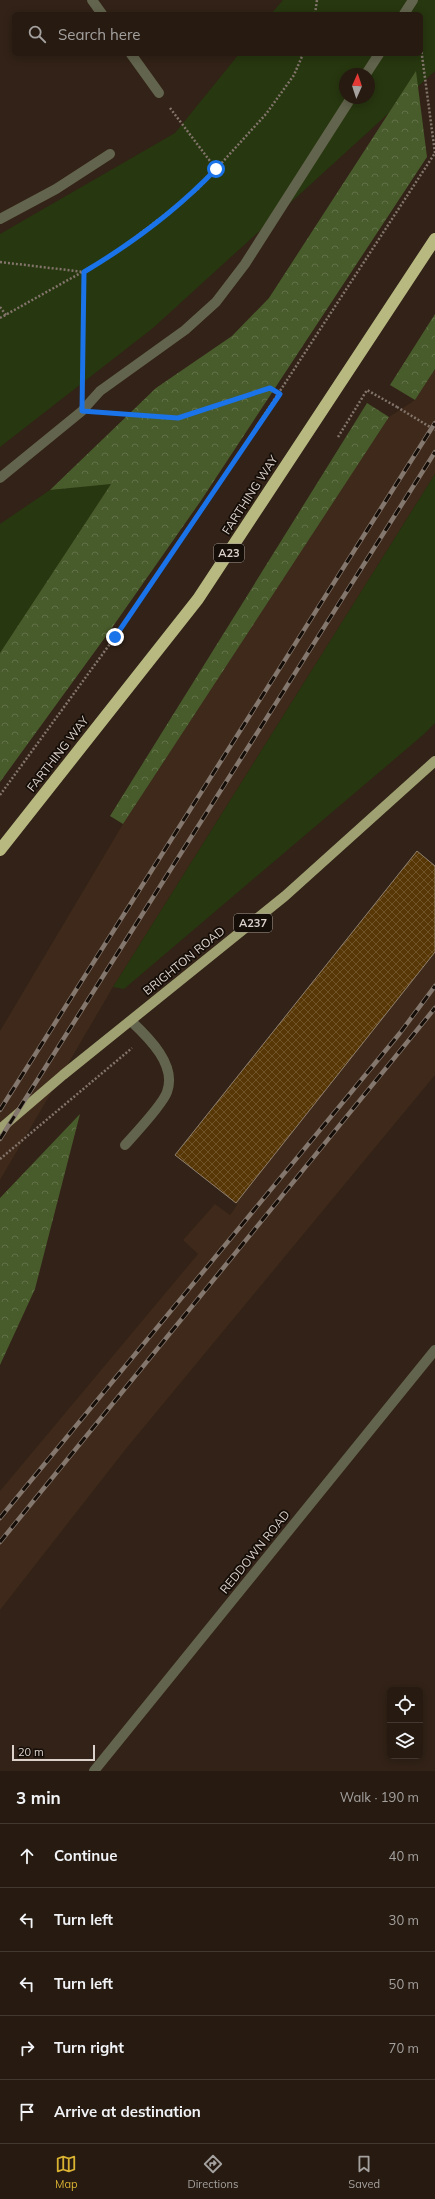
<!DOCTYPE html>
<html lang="en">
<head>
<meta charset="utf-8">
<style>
	:root { --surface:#261a11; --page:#32271f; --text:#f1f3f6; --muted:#a4a19f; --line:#423831; --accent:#dab333 }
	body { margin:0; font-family:Mulish,sans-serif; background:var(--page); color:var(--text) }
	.controls { position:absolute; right:12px; bottom:12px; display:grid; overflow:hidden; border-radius:6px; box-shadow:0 2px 10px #0003 }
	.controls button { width:36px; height:36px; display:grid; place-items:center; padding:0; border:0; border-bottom:1px solid var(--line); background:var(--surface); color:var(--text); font:20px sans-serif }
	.compass { position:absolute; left:339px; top:68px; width:36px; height:36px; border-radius:50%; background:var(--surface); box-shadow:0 2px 10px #0003; rotate:3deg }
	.scale { position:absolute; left:12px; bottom:10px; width:83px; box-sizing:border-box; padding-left:4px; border:2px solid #ddd2cb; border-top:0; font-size:11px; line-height:14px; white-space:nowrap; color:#ddd2cb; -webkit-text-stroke:3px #140d08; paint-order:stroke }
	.stop { position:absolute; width:12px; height:12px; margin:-9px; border:3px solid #1a73e8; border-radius:50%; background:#fff }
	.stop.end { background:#1a73e8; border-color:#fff; box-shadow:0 1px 4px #0008 }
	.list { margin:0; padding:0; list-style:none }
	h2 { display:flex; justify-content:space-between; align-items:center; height:52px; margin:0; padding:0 16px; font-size:17px }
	h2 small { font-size:13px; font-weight:400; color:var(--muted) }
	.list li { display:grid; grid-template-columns:26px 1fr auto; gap:12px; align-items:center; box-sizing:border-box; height:64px; padding:0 16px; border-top:1px solid var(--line) }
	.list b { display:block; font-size:15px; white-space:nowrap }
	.list em { font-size:13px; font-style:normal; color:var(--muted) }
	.icon { flex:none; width:22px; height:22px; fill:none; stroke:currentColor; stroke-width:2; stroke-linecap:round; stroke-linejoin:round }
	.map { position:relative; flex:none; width:435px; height:1771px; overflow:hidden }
	.search { position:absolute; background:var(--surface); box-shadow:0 2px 10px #0003; left:12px; right:12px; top:12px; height:44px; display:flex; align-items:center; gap:10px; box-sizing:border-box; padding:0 14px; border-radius:6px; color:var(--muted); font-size:15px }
	.sheet { height:372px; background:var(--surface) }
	nav { display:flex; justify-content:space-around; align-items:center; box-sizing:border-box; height:56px; border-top:1px solid var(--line); background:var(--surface); font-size:11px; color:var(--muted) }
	nav a { display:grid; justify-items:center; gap:2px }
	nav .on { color:var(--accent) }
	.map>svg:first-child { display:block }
	.built { fill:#3f291a }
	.green { fill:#27370f; fill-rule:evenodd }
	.forest { fill:url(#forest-crowns) }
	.building { fill:url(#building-cross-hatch); stroke:#8f806f }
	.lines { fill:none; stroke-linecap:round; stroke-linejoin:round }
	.path { stroke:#83756c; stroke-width:2.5; stroke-dasharray:2 2; stroke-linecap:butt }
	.lane { stroke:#63644d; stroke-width:10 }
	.street { stroke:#63644d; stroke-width:10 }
	.primary { stroke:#9fa172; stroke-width:10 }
	.highway { stroke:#b7b981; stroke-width:12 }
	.rail-casing { stroke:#84776e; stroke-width:4.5 }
	.rail { stroke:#140d08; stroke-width:3; stroke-dasharray:9; stroke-linecap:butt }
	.path-bridge { stroke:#83756c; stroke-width:2.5; stroke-dasharray:2 2; stroke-linecap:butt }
	.route { stroke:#1a73e8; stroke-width:5 }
	.labels { text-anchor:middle; stroke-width:3.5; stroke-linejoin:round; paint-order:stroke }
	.shield { fill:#140d08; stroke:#a19790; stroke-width:1 }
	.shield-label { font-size:11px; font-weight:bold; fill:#ddd2cb }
	.street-label { font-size:12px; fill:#ddd2cb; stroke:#140d08 }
</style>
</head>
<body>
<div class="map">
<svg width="435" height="1771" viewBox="0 0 435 1771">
	<defs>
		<pattern id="forest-crowns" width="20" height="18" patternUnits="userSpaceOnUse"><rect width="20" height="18" fill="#485b2b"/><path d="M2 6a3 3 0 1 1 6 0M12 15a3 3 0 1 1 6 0" fill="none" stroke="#627248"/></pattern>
		<pattern id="building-cross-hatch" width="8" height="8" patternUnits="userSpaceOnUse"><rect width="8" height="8" fill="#583706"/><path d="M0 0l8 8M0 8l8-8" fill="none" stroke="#705329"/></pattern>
	</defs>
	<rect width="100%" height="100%" fill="#322217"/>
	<g class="built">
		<path d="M435 369V474L113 987 0 1180V1031L123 824 389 417 415 400Z"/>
		<path d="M435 952V1075L125 1450 0 1610V1491L198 1254 183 1240 215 1204 230 1215 237 1205 236 1203Z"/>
	</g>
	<g class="green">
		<path d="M283 0H435V71L153 328 0 447V234L175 133 239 54H421V14H271ZM345 74H369V98H345Z"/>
		<path d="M435 474V723L423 735 124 989 113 987Z"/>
		<path d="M112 483 2 651 0 653V524L50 490Z"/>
	</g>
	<g class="forest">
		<path d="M416 71 427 157 200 502 109 632 0 782V653L111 484 50 490 156 388 232 336 269 298Z"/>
		<path d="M435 314V369L415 400 390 385Z"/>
		<path d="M367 403 389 417 123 824 110 816Z"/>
		<path d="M80 1114 35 1289 0 1365V1198Z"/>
	</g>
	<path class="building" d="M417 851 435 866V952L236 1203 175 1155Z"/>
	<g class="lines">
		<g class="path">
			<path d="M315 14 317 0"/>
			<path d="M421 48 435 153"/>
			<path d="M170 108 216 169"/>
			<path d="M0 262 84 272 82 381"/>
			<path d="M0 307 6 315"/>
			<path d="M0 318 111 256 198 189 266 114 294 75 303 54"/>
			<path d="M107 413 178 418 270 388 280 394"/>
			<path d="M338 437 367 390 397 407"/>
			<path d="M0 795 115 637 205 506 435 153"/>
			<path d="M0 1159 132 1048"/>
		</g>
		<path class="lane" d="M125 1145C135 1134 163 1104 167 1092 177 1065 149 1038 131 1021"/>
		<g class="street">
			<path d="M92 0 102 14"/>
			<path d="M404 14 413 0"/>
			<path d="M131 54 159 93"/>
			<path d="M366 74 379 54"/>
			<path d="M0 219 56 189 110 154"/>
			<path d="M0 478 82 411 100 391 185 330 216 302 245 264 351 98"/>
			<path d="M94 1771 435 1350"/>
		</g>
		<path class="primary" d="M0 1129 63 1075 285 896 435 761"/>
		<path class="highway" d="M0 850 198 599 435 239"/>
		<defs>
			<g id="rail">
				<path d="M0 1110 435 423"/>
				<path d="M0 1139 435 452"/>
				<path d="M0 1518 400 1033 435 986"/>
				<path d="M0 1542 435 1008"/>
			</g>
		</defs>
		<use href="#rail" class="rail-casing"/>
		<use href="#rail" class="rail"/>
		<path class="path-bridge" d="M397 407 435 430"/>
	</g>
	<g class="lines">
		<path class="route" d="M115 637 280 394 270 388 178 418 82 411 84 272C131 244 178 209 216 169"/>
	</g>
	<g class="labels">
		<g class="shield">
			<rect x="214" y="544" width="30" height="18" rx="3"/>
			<rect x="234" y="914" width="38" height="18" rx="3"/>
		</g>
		<g class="shield-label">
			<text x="229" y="557">A23</text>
			<text x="253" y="927">A237</text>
		</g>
		<g class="street-label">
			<text transform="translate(250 495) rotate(-57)" y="4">FARTHING WAY</text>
			<text transform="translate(58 754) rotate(-52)" y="4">FARTHING WAY</text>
			<text transform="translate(184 961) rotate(-39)" y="4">BRIGHTON ROAD</text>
			<text transform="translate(255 1552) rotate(-51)" y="4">REDDOWN ROAD</text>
		</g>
	</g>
</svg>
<div class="controls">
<button><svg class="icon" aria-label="locate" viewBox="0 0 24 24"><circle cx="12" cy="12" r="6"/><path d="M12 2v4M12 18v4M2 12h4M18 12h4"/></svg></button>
<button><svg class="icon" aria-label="layers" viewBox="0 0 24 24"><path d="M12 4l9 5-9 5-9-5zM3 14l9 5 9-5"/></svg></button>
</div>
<svg class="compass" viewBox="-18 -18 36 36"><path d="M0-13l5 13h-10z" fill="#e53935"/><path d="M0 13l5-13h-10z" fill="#a4a19f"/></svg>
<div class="scale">20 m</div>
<div class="stop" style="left:216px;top:169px"></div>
<div class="stop end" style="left:115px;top:637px"></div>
<div class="search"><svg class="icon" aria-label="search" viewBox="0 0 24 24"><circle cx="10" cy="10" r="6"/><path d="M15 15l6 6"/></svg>Search here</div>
</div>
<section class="sheet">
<h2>3 min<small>Walk · 190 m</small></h2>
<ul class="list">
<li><svg class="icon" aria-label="ahead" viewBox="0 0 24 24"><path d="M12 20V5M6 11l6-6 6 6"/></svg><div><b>Continue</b></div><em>40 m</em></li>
<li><svg class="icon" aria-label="left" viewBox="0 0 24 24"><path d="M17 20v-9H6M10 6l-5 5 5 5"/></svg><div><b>Turn left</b></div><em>30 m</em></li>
<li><svg class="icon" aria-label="left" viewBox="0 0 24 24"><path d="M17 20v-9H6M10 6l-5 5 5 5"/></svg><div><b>Turn left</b></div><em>50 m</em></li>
<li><svg class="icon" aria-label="right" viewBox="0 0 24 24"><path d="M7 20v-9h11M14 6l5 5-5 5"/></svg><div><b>Turn right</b></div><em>70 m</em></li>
<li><svg class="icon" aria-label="arrive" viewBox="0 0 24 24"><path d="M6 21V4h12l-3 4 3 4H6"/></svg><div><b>Arrive at destination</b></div></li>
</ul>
</section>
<nav>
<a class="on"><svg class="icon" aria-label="map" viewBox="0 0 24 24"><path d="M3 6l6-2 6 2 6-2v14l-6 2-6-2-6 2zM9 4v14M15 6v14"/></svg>Map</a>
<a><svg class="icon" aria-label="directions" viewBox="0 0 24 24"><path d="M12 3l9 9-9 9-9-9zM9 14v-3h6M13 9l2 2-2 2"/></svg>Directions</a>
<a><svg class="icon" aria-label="saved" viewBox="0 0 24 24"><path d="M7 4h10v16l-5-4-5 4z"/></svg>Saved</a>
</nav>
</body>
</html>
